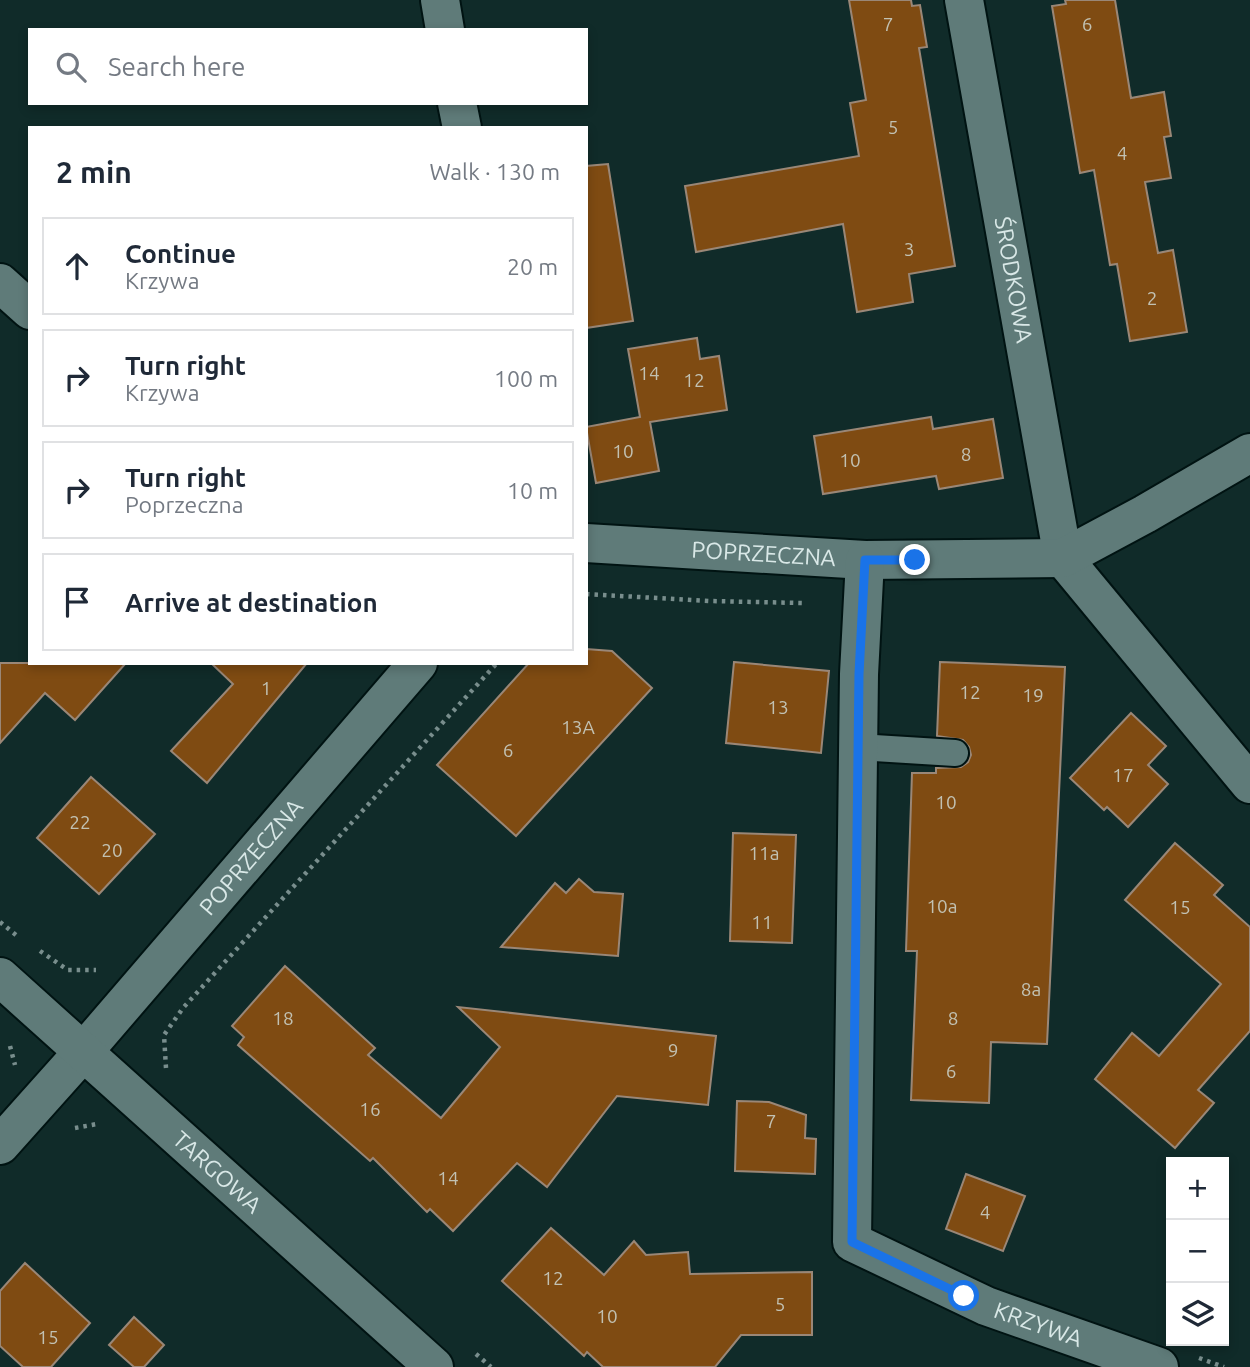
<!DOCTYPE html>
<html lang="en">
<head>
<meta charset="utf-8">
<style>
	:root { --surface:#fff; --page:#f6f6f7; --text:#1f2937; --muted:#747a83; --line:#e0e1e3 }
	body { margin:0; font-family:Ubuntu,sans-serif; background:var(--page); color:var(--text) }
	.controls { position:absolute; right:21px; bottom:21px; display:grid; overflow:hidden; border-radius:0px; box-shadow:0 4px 10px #0003 }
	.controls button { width:63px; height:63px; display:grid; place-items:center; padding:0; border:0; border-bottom:2px solid var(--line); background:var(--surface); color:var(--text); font:35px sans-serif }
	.stop { position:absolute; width:21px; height:21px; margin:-16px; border:5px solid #1a73e8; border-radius:50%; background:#fff }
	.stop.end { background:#1a73e8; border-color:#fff; box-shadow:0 2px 7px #0008 }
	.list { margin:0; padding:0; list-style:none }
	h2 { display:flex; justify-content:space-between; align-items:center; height:91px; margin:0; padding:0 28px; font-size:30px }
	h2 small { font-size:23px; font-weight:400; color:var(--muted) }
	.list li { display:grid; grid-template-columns:46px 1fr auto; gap:21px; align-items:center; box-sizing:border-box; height:98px; margin:0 14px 14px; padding:0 14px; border:2px solid var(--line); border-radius:0px }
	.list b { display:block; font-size:26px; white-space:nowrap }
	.list p { margin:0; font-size:23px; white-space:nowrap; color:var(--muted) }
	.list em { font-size:23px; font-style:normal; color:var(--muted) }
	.icon { flex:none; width:38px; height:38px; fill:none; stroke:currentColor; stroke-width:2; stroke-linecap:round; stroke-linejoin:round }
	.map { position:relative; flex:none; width:1250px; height:1367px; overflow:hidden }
	.search { position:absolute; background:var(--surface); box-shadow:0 4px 10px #0003; left:28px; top:28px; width:560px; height:77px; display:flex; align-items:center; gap:18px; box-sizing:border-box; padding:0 24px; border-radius:0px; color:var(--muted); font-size:26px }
	.panel { position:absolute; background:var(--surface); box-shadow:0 4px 10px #0003; left:28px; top:126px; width:560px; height:539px; border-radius:0px }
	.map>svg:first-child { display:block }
	.building { fill:#7f4b12; stroke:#9a8777; stroke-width:2 }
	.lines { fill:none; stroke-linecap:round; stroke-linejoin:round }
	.lane-casing { stroke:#001312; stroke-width:30 }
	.street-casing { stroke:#001312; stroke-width:42 }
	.secondary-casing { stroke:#001312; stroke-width:42 }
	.path { stroke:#798e8d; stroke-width:4.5; stroke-dasharray:3.5 5; stroke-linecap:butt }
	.lane { stroke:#5f7b79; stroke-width:26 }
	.street { stroke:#5f7b79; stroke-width:38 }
	.secondary { stroke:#5f7b79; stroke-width:38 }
	.route { stroke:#1a73e8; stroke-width:9 }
	.labels { text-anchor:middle; stroke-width:5; stroke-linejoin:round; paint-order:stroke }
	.number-label { font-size:19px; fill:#c2c1b2 }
	.street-label { font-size:23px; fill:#d9e8e7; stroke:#062120 }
</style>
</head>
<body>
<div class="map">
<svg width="1250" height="1367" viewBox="0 0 1250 1367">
	<rect width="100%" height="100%" fill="#102b29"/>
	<g class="building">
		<path d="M849 0H911L912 6 920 5 927 47 919 48 955 266 909 274 913 302 857 312 843 224 696 252 685 186 859 156 850 103 866 100Z"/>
		<path d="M1065 0H1115L1131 98 1164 92 1171 136 1164 137 1171 178 1145 182 1158 253 1173 250 1187 332 1130 341 1117 264 1110 265 1094 170 1080 173 1052 6 1066 4Z"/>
		<path d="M608 164 633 321 586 328V166Z"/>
		<path d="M697 338 700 359 719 356 727 410 650 422 659 471 596 483 586 427 640 417 628 349Z"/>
		<path d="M931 417 933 429 993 419 1003 478 939 489 936 476 823 494 814 436Z"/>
		<path d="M586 649 612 651 652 688 516 836 437 765 529 663H586Z"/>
		<path d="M734 662 829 671 821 753 726 743Z"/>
		<path d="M940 662 1065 667 1047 1044 991 1042 989 1103 911 1100 917 951H906L912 773H936V768L961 767 968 762 971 755 969 747 963 740 937 736Z"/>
		<path d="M0 663H126L75 720 45 693 0 743Z"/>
		<path d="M211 663H307L207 783 171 751 233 684Z"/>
		<path d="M1131 713 1166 746 1148 765 1168 784 1128 827 1107 807 1104 810 1070 778Z"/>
		<path d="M91 777 155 834 99 894 37 838Z"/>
		<path d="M733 833 796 835 792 943 730 941Z"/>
		<path d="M1175 843 1223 885 1214 895 1250 927V1031L1198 1090 1214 1103 1175 1148 1095 1079 1132 1033 1159 1056 1221 984 1125 900Z"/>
		<path d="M579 879 594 892 623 894 618 956 501 947 555 883 566 893Z"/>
		<path d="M285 966 375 1048 368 1055 441 1118 500 1047 458 1007 716 1036 708 1105 617 1096 547 1187 517 1163 453 1231 430 1209 427 1212 373 1158 370 1161 238 1045 244 1037 232 1026Z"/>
		<path d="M737 1101 769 1102 806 1115 805 1138 816 1139 815 1174 735 1171Z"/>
		<path d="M966 1174 1025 1196 1003 1251 946 1229Z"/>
		<path d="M551 1228 604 1275 634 1241 646 1255 688 1252 690 1274 812 1272V1335H741L715 1367H603L587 1352 584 1356 502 1281Z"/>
		<path d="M25 1263 90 1323 51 1367H23L0 1346V1291Z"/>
		<path d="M134 1317 164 1345 144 1367H134L109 1345Z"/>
	</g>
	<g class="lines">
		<defs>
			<path id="lane" d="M858 747 955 753"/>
			<g id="street">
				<path d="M440 0 445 30"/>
				<path id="s1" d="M964 0 1063 558 1250 784"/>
				<path d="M457 103 462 128"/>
				<path d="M0 283 30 310"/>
				<path id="s2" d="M586 543 865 560 1063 558 1145 514 1250 453"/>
				<path id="s3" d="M865 560 859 674 852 1242 986 1306 1159 1367"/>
				<path id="s4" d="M0 1145 84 1051 418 663"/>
			</g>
			<g id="secondary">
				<path id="s5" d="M0 977 434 1367"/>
			</g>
		</defs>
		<use href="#lane" class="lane-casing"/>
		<use href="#street" class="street-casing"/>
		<use href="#secondary" class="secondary-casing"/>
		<g class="path">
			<path d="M586 594 709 601 802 603"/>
			<path d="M0 922 16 935"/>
			<path d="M40 951 68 970H96"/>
			<path d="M10 1046 15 1065"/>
			<path d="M166 1068 164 1035 183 1008 497 663"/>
			<path d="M75 1128 97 1124"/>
			<path d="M476 1354 491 1367"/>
			<path d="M1199 1358 1224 1367"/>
		</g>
		<use href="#lane" class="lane"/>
		<use href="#street" class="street"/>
		<use href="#secondary" class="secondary"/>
	</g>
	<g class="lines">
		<path class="route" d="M915 560H865L859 674 852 1242 964 1296"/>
	</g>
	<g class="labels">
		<g class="number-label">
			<text x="888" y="31">7</text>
			<text x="1087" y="31">6</text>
			<text x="893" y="134">5</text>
			<text x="1122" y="160">4</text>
			<text x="909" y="256">3</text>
			<text x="1152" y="305">2</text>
			<text x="649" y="380">14</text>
			<text x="694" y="387">12</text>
			<text x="623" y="458">10</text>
			<text x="966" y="461">8</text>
			<text x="850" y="467">10</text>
			<text x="266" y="695">1</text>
			<text x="970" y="699">12</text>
			<text x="1033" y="702">19</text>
			<text x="778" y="714">13</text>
			<text x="578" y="734">13A</text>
			<text x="508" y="757">6</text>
			<text x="1123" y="782">17</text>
			<text x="946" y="809">10</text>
			<text x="80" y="829">22</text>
			<text x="112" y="857">20</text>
			<text x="764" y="860">11a</text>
			<text x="942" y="913">10a</text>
			<text x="1180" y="914">15</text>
			<text x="762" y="929">11</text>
			<text x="1031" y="996">8a</text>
			<text x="283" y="1025">18</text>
			<text x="953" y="1025">8</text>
			<text x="673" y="1057">9</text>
			<text x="951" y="1078">6</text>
			<text x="370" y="1116">16</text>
			<text x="771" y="1128">7</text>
			<text x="448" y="1185">14</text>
			<text x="985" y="1219">4</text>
			<text x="553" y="1285">12</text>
			<text x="780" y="1311">5</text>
			<text x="607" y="1323">10</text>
			<text x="48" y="1344">15</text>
		</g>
		<g class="street-label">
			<text dy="8" stroke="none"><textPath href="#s1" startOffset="284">ŚRODKOWA</textPath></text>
			<text dy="8" stroke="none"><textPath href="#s2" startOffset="178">POPRZECZNA</textPath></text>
			<text dy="8" stroke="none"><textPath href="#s4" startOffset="382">POPRZECZNA</textPath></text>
			<text dy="8" stroke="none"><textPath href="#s5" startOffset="292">TARGOWA</textPath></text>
			<text dy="8" stroke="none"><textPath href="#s3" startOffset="886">KRZYWA</textPath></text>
		</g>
	</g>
</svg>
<div class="controls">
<button>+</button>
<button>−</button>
<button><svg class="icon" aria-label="layers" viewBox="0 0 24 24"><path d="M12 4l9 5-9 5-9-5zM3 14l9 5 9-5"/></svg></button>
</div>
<div class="stop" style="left:964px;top:1296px"></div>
<div class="stop end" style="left:915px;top:560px"></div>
<div class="search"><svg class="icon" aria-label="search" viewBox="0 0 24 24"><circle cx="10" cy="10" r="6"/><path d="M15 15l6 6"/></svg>Search here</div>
<section class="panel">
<h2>2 min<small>Walk · 130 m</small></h2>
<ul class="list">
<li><svg class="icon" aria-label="ahead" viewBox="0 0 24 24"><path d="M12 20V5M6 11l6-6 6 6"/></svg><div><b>Continue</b><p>Krzywa</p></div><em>20 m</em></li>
<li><svg class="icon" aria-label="right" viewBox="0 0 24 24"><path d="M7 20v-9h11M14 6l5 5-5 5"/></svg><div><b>Turn right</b><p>Krzywa</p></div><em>100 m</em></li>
<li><svg class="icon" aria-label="right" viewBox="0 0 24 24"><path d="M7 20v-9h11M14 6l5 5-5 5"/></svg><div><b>Turn right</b><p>Poprzeczna</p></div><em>10 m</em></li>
<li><svg class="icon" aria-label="arrive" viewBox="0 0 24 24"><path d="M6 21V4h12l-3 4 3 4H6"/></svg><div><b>Arrive at destination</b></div></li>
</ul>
</section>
</div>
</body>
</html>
